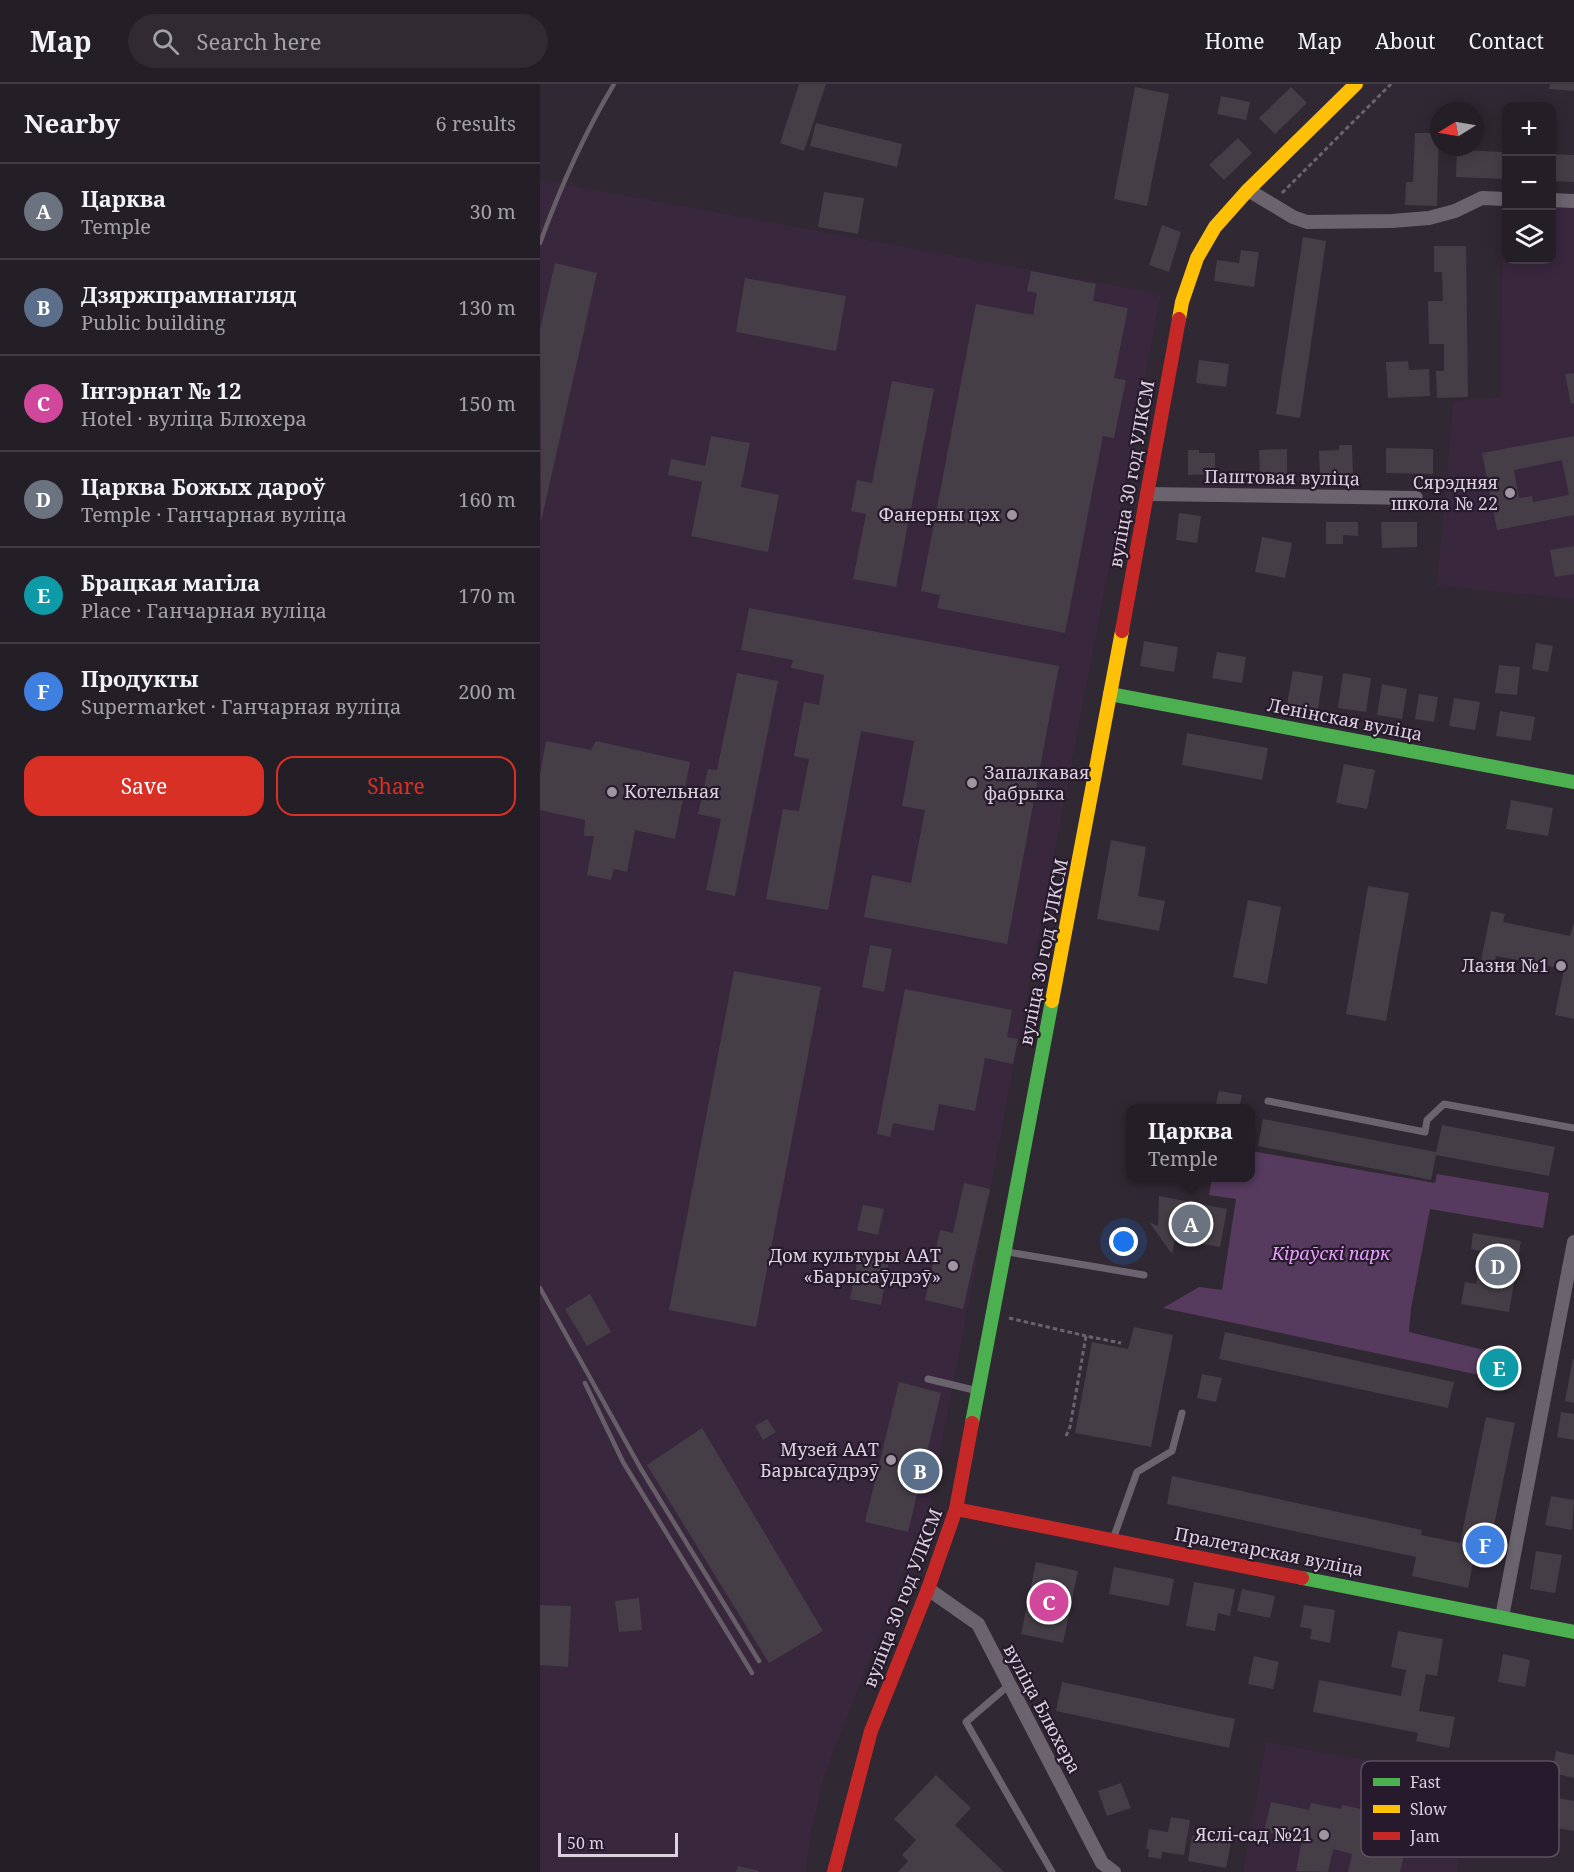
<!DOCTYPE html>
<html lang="en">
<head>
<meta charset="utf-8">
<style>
	:root { --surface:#241e26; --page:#302b32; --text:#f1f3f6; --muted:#a3a2a7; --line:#413c43; --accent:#d93025 }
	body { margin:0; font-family:"Noto Serif",serif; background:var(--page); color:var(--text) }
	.controls { position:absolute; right:18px; top:18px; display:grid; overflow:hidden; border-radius:12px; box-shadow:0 3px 15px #0003 }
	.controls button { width:54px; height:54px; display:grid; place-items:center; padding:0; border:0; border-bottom:2px solid var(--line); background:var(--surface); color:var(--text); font:30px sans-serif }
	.compass { position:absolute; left:890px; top:18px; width:54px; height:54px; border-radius:50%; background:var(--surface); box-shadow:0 3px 15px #0003; rotate:259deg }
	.scale { position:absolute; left:18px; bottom:15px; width:120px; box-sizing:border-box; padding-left:6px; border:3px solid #dcd2df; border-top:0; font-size:16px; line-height:21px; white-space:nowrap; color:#dcd2df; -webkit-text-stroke:4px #281a2d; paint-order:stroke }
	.you { position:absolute; left:584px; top:1158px; width:21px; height:21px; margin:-15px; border:4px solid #fff; border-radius:50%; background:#1a73e8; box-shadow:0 0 0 9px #1a73e833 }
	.badge { display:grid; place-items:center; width:39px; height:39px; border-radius:50%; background:var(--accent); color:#fff; font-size:20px; font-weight:700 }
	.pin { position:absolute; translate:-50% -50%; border:3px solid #fff; box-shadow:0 2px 6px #0006 }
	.popup { position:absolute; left:586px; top:1020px; width:129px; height:78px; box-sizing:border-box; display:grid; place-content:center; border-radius:12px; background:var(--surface); filter:drop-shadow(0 2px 4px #0005); font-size:20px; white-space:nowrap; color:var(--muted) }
	.popup b { font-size:22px; color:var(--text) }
	.popup::after { content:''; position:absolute; left:50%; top:100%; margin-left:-12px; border:12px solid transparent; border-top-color:var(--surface) }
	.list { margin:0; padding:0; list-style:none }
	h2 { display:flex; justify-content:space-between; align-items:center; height:78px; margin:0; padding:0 24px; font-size:26px }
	h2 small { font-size:20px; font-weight:400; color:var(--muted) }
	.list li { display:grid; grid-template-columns:39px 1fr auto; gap:18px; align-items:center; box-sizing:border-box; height:96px; padding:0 24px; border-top:2px solid var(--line) }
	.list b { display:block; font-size:22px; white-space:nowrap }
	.list p { margin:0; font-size:20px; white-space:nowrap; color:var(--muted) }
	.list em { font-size:20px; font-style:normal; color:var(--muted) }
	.actions { display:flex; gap:12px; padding:18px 24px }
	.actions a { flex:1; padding:14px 0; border:2px solid var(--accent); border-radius:18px; text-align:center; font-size:21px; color:var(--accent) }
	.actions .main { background:var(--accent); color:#fff }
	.icon { flex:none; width:33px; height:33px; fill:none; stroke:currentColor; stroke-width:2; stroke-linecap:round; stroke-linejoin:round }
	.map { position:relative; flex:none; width:1034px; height:1788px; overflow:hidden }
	header { display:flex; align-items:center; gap:36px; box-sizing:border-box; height:84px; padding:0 30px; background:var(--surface); border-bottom:2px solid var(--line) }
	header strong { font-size:28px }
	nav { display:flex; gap:33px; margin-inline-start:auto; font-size:21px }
	.search { width:420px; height:54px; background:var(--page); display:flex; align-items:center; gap:15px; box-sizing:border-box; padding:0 21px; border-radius:33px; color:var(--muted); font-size:22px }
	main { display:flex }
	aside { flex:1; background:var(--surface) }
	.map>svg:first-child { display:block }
	.built { fill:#39273e }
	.green { fill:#563b5e }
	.building { fill:#453e47; fill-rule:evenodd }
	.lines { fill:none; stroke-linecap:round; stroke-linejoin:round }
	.path { stroke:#6b646c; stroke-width:3; stroke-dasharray:4.5 3; stroke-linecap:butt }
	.lane { stroke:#6b646e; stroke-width:7 }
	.street { stroke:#6b646e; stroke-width:14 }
	.fast { stroke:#4caf50; stroke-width:14 }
	.slow { stroke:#ffc107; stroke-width:14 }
	.jam { stroke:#c62828; stroke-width:14 }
	.rail { stroke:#665f68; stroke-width:4.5 }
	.poi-dot { fill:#a096a2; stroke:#281a2d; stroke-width:2 }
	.labels { text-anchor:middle; stroke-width:4.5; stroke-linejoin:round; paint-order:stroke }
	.street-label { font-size:18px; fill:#dcd2df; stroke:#281a2d }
	.poi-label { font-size:18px; fill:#dcd2df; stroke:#281a2d; text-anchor:end }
	.park-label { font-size:18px; font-style:italic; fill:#e69efd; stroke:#281a2d }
	.key { fill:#281a2d; stroke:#5e5162; stroke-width:1.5 }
	.key-label { font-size:16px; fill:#dcd2df }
</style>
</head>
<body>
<header>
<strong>Map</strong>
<div class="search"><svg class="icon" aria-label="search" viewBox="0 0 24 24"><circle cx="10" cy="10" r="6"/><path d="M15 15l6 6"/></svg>Search here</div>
<nav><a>Home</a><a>Map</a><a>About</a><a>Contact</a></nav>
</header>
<main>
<aside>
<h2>Nearby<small>6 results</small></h2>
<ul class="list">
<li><span class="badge" style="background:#6b7280">A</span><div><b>Царква</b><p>Temple</p></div><em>30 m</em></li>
<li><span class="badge" style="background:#5c6f8a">B</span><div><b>Дзяржпрамнагляд</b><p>Public building</p></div><em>130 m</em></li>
<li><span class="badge" style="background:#d1479c">C</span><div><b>Інтэрнат № 12</b><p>Hotel · вуліца Блюхера</p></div><em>150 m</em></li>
<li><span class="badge" style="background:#6b7280">D</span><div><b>Царква Божых дароў</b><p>Temple · Ганчарная вуліца</p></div><em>160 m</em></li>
<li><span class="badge" style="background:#0f9aa8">E</span><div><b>Брацкая магіла</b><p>Place · Ганчарная вуліца</p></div><em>170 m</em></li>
<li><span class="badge" style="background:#3f7fe0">F</span><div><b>Продукты</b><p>Supermarket · Ганчарная вуліца</p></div><em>200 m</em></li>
</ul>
<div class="actions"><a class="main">Save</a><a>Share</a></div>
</aside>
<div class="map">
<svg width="1034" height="1788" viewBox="0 0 1034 1788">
	<rect width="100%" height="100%" fill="#302832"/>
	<g class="built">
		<path d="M0 96 621 210 391 1417 285 1690 271 1748 266 1788H0Z"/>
		<path d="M963 121H966V176H1011L1012 122 1034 123V515L897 502 913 317 961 313Z"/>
		<path d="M726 1658 933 1696 917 1788H703Z"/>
	</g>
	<path class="green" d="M711 1067 895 1099 897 1090 1009 1109 1003 1144 890 1125 871 1225 869 1248 944 1266 950 1279 944 1292 623 1224 659 1203 682 1206 696 1115 669 1111 672 1094H711Z"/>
	<g class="building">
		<path d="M259 0H286L264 67 240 59Z"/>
		<path d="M1010 0H1034V7L1009 5Z"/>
		<path d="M595 3 629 10 607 122 574 115Z"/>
		<path d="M751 3 767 19 735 50 719 34Z"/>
		<path d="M681 12 710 18 706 36 677 30Z"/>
		<path d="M276 39 362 60 357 83 270 62Z"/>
		<path d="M875 49H899L897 122 865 121 866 98H873Z"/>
		<path d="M698 54 712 69 684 96 669 81Z"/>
		<path d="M917 66 966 68V95L916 93Z"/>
		<path d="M1011 70 1034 71V98L1011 97Z"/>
		<path d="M284 108 324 114 318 150 278 143Z"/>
		<path d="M622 141 641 148 629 188 609 181Z"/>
		<path d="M763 153 786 157 760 334 736 330Z"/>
		<path d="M894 162H926L928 313 897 314 896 287H904V260H889L888 217H903L902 188H894Z"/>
		<path d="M701 166 719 168 714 203 674 197 677 176 699 179Z"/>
		<path d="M15 179 57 189 1 438 0 245Z"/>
		<path d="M491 187 556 200 553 217 588 224 574 294 586 296 574 354 563 352 525 549 397 524 400 511 381 507 436 220 493 231 497 209 487 207Z"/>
		<path d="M205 194 306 212 296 267 196 248Z"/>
		<path d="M659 276 689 280 686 303 656 299Z"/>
		<path d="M868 277 869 286 889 285 890 312 848 314 846 278Z"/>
		<path d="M1034 289V319L1031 320 1025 290Z"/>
		<path d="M352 297 394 305 356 503 313 495 326 430 311 427 317 396 332 399Z"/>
		<path d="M171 352 210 359 201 403 239 411 228 468 151 452 162 398 128 391 131 375 165 382Z"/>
		<path d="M1034 352V431L957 446 942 369ZM1022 376 1029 411 993 418 992 412 979 414 974 386Z"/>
		<path d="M799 361H812L813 389 780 391 779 367 799 366Z"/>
		<path d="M846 364 893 365V390L846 389Z"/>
		<path d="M747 365V391L720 392 719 366Z"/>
		<path d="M648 366H659V369H675V390L648 391Z"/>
		<path d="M639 429 661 432 657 459 636 456Z"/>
		<path d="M786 438H818V452L803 451V460H786Z"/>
		<path d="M841 438H877V463L842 464Z"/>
		<path d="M722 453 752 459 745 494 715 488Z"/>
		<path d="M1034 462V490L1015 493 1010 466Z"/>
		<path d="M209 524 519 582 467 860 324 833 332 791 371 799 385 726 362 722 374 657 321 647 288 826 226 815 243 725 259 727 269 675 254 672 264 618 279 621 284 591 251 584 253 576 201 566Z"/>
		<path d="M604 557 638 563 634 588 600 582Z"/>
		<path d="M996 559 1013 562 1008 588 992 585Z"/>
		<path d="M677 568 706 573 702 599 672 594Z"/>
		<path d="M959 581 980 583 977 611 955 609Z"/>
		<path d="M753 587 783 592 778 625 747 620Z"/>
		<path d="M197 589 238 597 195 812 166 806 181 735 158 730 168 685 177 686Z"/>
		<path d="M803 589 831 594 826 628 798 624Z"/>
		<path d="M842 600 867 605 862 635 837 631Z"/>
		<path d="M879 610 898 613 894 638 875 635Z"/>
		<path d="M914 614 940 618 935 646 909 642Z"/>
		<path d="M960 627 995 633 991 657 956 652Z"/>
		<path d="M647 649 728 664 722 696 642 681Z"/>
		<path d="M6 657 51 666 56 657 150 678 135 755 95 746 87 788 74 785 71 796 47 791 54 752H44L45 736 0 726V690Z"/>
		<path d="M804 680 835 686 827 725 796 719Z"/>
		<path d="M971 716 1013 724 1008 752 966 745Z"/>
		<path d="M571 756 606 763 598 812 625 817 619 847 557 835Z"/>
		<path d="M828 802 869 809 846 937 806 930Z"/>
		<path d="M708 816 741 823 727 900 693 893Z"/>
		<path d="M951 827 965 830 963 838 1030 852 1034 839V935L1015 931 1024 885 956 872 954 884 940 881Z"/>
		<path d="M330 861 352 865 344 908 322 903Z"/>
		<path d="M194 887 281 903 216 1243 129 1226Z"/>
		<path d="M365 905 472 926 467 953 478 955 473 980 445 974 435 1027 399 1020 394 1047 353 1039 350 1053 337 1050Z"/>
		<path d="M679 1007 702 1011 699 1024H675Z"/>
		<path d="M723 1035 896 1068 902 1041 1015 1063 1009 1092 896 1071 891 1096 718 1062Z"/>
		<path d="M424 1099 450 1105 423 1225 385 1216 400 1146 413 1149Z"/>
		<path d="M619 1112 687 1125 680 1163 635 1155 632 1170 609 1138 618 1142Z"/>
		<path d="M323 1121 344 1125 338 1151 317 1146Z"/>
		<path d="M933 1149 981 1157 969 1228 921 1220 925 1198 936 1200 941 1167 931 1165Z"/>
		<path d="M319 1169 349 1175 341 1221 310 1215Z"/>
		<path d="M50 1210 71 1248 47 1262 25 1225Z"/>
		<path d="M594 1243 633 1251 611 1363 535 1349 552 1258 588 1265Z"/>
		<path d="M685 1248 914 1298 908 1324 679 1275Z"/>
		<path d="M1033 1275H1034V1319L1025 1317Z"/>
		<path d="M662 1290 682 1294 676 1318 657 1314Z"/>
		<path d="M359 1298 401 1309 368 1448 325 1438Z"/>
		<path d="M1021 1328 1034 1330V1356L1017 1353Z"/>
		<path d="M946 1333 975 1339 949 1466 936 1463 928 1504 872 1492 876 1473 627 1420 632 1392 882 1446 881 1451 920 1459Z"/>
		<path d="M227 1335 236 1348 223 1356 215 1342Z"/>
		<path d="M162 1344 283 1547 229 1579 107 1381Z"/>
		<path d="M1011 1412 1034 1416 1032 1446 1005 1441Z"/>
		<path d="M996 1467 1022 1471 1015 1509 990 1505Z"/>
		<path d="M496 1478 538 1487 523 1559 481 1550Z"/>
		<path d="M574 1483 634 1495 629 1522 569 1510Z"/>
		<path d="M654 1498 695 1505 690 1532 678 1529 675 1547 646 1542Z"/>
		<path d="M702 1505 735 1512 730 1534 697 1527Z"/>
		<path d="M99 1514 102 1546 79 1548 75 1517Z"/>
		<path d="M0 1521 31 1522 28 1583 0 1581Z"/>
		<path d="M764 1521 795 1526 790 1559 770 1555 772 1545 760 1543Z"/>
		<path d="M858 1547 903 1555 897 1592 886 1590 879 1627 915 1633 909 1664 876 1657 878 1649 773 1628 779 1596 861 1612 866 1586 851 1583Z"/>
		<path d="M963 1570 990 1576 985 1603 958 1598Z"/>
		<path d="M714 1572 739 1578 733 1605 708 1600Z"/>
		<path d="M522 1598 695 1635 689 1664 516 1627Z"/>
		<path d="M1016 1667 1034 1671V1694L1012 1689Z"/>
		<path d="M396 1691 431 1724 415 1741 464 1788H358L368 1777 362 1771 376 1756 354 1735Z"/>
		<path d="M581 1699 591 1724 567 1732 558 1707Z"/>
		<path d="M953 1702 1034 1717V1747L948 1732Z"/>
		<path d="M731 1718 769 1726 771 1719 801 1725 802 1721 831 1727 823 1763 864 1772 860 1788H808L812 1770 793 1765 788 1788 756 1787 762 1756 724 1747Z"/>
		<path d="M631 1733 650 1736 644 1771 622 1768 621 1775 608 1773 609 1765H606L609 1745 628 1748Z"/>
		<path d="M672 1749 692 1753 686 1784 648 1777 652 1752 671 1756Z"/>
		<path d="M198 1782 219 1787V1788H196Z"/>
	</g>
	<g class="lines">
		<g class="path">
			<path d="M742 109 851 0"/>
			<path d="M469 1234 546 1252"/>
			<path d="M526 1352 530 1343 546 1252 581 1259"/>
		</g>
		<g class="lane">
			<path d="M728 1017 885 1048 887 1036 904 1020 1034 1044"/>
			<path d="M468 1168 604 1191"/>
			<path d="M388 1295 438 1307"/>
			<path d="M573 1455 597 1388 632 1367 642 1329"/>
			<path d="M469 1601 426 1638 512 1788"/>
		</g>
		<g class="street">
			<path d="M708 106 753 133 767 138 852 137 889 134 915 127 942 114 966 115"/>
			<path d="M1011 116 1034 117"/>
			<path d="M607 410 876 414"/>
			<path d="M388 1505 438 1540 562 1779 574 1788"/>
			<path d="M962 1533 1034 1158"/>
		</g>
		<g class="fast">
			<path d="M570 610 1034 698"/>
			<path d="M432 1339 512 917"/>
			<path d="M762 1494 1034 1548"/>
		</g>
		<g class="slow">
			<path d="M639 235 642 218 657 174 675 143 708 106 816 0"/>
			<path d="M512 917 582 547"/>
		</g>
		<g class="jam">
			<path d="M582 547 639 235"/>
			<path d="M416 1425 762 1494"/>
			<path d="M294 1788 331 1647 388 1505 416 1425 432 1339"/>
		</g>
		<g class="rail">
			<path d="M0 159C20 104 44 50 74 0"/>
			<path d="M0 1204 101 1385 219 1577"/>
			<path d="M45 1299 83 1378 212 1589"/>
		</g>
	</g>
	<g class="poi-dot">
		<circle cx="970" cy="409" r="6"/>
		<circle cx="472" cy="431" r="6"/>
		<circle cx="432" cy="699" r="6"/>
		<circle cx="72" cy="708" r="6"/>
		<circle cx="1021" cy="882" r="6"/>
		<circle cx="413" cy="1182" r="6"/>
		<circle cx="351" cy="1376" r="6"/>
		<circle cx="784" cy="1751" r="6"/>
	</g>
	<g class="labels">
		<g class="street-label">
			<text transform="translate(592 390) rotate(-80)" y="6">вуліца 30 год УЛКСМ</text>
			<text transform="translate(742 394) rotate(1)" y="6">Паштовая вуліца</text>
			<text transform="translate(805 636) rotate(11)" y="6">Ленінская вуліца</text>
			<text transform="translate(504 868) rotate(-79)" y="6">вуліца 30 год УЛКСМ</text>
			<text transform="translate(729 1468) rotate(11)" y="6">Пралетарская вуліца</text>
			<text transform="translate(363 1514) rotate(-69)" y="6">вуліца 30 год УЛКСМ</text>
			<text transform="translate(502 1625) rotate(62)" y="6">вуліца Блюхера</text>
		</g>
		<g class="poi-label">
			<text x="958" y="405">Сярэдняя<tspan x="958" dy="21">школа № 22</tspan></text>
			<text x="460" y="437">Фанерны цэх</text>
			<text x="444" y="695" text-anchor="start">Запалкавая<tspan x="444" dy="21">фабрыка</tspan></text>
			<text x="84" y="714" text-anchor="start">Котельная</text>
			<text x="1009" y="888">Лазня №1</text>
			<text x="401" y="1178">Дом культуры ААТ<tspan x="401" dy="21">«Барысаўдрэў»</tspan></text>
			<text x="339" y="1372">Музей ААТ<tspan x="339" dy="21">Барысаўдрэў</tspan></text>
			<text x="772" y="1757">Яслі-сад №21</text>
		</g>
		<g class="park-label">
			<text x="791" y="1176">Кіраўскі парк</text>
		</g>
	</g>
	<rect x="821" y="1677" width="198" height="96" rx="9" class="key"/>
	<rect x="833" y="1694" width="27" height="8" fill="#4caf50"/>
	<rect x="833" y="1721" width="27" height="8" fill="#ffc107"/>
	<rect x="833" y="1748" width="27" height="8" fill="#c62828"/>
	<g class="key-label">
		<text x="870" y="1704">Fast</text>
		<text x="870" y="1731">Slow</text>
		<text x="870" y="1758">Jam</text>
	</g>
</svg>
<div class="controls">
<button>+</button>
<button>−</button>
<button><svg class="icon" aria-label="layers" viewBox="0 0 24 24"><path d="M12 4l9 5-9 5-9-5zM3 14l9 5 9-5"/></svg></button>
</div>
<svg class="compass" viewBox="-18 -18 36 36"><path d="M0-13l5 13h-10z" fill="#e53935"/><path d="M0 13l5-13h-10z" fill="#a3a2a7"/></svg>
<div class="scale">50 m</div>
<div class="you"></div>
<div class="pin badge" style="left:651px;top:1140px;background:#6b7280">A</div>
<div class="popup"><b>Царква</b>Temple</div>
<div class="pin badge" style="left:380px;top:1387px;background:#5c6f8a">B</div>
<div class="pin badge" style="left:509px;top:1518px;background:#d1479c">C</div>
<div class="pin badge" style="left:958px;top:1182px;background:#6b7280">D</div>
<div class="pin badge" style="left:959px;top:1284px;background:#0f9aa8">E</div>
<div class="pin badge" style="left:945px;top:1461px;background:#3f7fe0">F</div>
</div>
</main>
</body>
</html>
